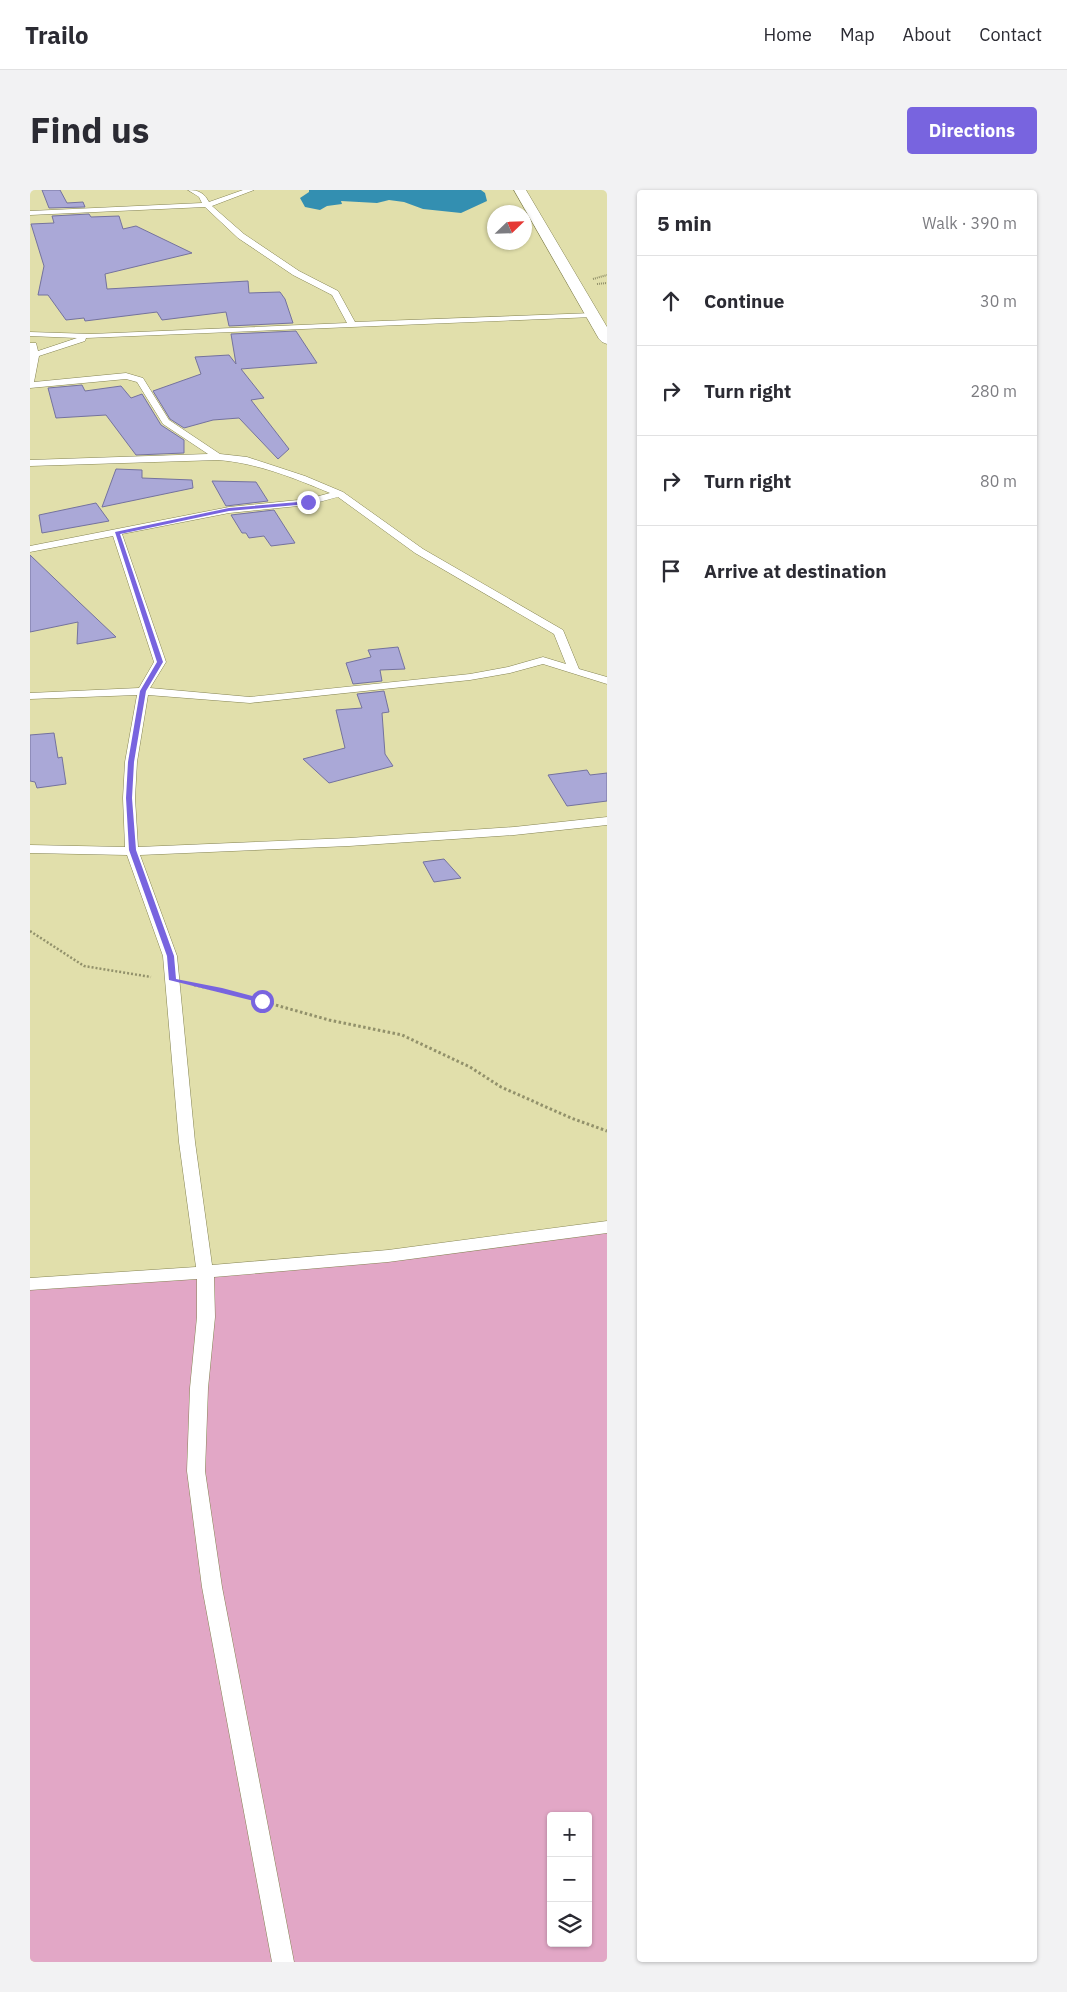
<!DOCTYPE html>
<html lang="en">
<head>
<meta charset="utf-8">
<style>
	:root { --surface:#fff; --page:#f2f2f3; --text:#2b2b33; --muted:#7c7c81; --line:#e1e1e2; --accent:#7864df }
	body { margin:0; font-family:"IBM Plex Sans",sans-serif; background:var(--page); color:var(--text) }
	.controls { position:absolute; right:15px; bottom:15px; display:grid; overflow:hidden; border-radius:5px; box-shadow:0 1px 4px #0004 }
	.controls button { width:45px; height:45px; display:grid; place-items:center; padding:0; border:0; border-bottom:1px solid var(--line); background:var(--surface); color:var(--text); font:25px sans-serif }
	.compass { position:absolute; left:457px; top:15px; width:45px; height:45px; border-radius:50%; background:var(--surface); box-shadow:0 1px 4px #0004; rotate:67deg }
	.stop { position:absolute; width:15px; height:15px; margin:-11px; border:4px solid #7864df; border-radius:50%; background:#fff }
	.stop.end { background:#7864df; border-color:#fff; box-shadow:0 1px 5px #0008 }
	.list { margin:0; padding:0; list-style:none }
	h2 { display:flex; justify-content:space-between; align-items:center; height:65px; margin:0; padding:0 20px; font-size:21px }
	h2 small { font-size:16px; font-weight:400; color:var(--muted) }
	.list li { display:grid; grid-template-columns:32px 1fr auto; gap:15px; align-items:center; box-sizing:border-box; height:90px; padding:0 20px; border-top:1px solid var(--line) }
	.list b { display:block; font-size:19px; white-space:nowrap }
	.list em { font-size:16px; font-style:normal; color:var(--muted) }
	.icon { flex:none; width:28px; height:28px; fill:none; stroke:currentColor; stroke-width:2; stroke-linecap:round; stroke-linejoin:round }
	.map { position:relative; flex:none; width:577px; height:1772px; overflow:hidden; border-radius:5px }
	header { display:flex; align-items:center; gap:30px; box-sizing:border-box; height:70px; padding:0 25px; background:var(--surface); border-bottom:1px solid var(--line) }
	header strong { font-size:24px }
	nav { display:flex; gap:28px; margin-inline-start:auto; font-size:18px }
	.intro { display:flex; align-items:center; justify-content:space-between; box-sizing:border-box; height:120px; padding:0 30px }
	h1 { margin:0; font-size:35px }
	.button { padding:12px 22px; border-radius:5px; background:var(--accent); color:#fff; font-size:18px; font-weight:700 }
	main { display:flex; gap:30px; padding:0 30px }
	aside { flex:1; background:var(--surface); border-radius:5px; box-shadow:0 1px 4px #0004 }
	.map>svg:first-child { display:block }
	.green { fill:#e2a7c6; fill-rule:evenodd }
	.water { fill:#338fb1 }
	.building { fill:#aaa8d7; stroke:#74729e }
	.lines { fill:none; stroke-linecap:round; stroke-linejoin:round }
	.lane-casing { stroke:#858453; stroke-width:1 }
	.secondary-casing { stroke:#858453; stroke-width:1 }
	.path-far2 { stroke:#92916b; stroke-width:2; stroke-dasharray:1 1; stroke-linecap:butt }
	.path-far1 { stroke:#92916b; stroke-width:2.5; stroke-dasharray:2 2; stroke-linecap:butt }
	.path { stroke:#92916b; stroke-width:3; stroke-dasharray:2.5 2.5; stroke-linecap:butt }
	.lane { fill:#fff; fill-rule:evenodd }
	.secondary { fill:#fff; fill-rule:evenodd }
	.route { fill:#7864df }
</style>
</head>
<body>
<header>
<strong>Trailo</strong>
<nav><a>Home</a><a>Map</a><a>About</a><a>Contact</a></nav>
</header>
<div class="intro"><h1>Find us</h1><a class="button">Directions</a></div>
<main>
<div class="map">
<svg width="577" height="1772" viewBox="0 0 577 1772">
	<rect width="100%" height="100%" fill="#e1dfab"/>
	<path class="green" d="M577 1037V1772H0V1094L175 1082ZM521 1626H558V1753H521Z"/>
	<path class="water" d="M279 0H451L455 3 457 11 431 23 393 19 374 12 359 10 347 13 311 11 312 14 297 16 290 20 275 17 270 8 279 2Z"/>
	<g class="building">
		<path d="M12 0H30L37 13 53 12 55 17 19 18Z"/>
		<path d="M59 24 61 27 89 26 93 39 106 36 162 63 75 84 77 99 218 91 219 103 250 102 255 109 263 133 199 136 196 122 132 130 127 122 55 131 54 128 36 130 18 105H8L14 76 1 34 24 33 22 26Z"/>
		<path d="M266 141 287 173 211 179 234 208 221 210 259 259 248 269 209 228 183 230 154 238 140 229 123 201 171 184 165 167 199 165 206 174 201 144Z"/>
		<path d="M52 195 55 201 91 196 101 208 112 204 131 235 154 250V263L106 265 76 225 26 228 18 198Z"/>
		<path d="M86 279 112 280V288L162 290 163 298 72 317Z"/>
		<path d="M182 291 226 292 238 311 196 316Z"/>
		<path d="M66 313 79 331 12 343 9 325Z"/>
		<path d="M244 320 265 353 241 356 234 346 219 348 216 343H212L201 325Z"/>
		<path d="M0 365 49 412 86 447 47 454 48 432 0 442Z"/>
		<path d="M368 457 375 479 350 480 352 491 323 494 316 473 341 467 338 460Z"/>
		<path d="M354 501 359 522 352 523 355 564 363 576 299 593 273 569 315 558 306 520 332 518 327 504Z"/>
		<path d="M24 543 28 568 32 567 36 594 7 598 5 592 0 591V545Z"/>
		<path d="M557 580 560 585 577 583V611L537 616 518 585Z"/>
		<path d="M414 669 431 688 404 692 393 672Z"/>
	</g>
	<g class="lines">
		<defs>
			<path id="lane" d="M158 0C169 0 174 3 179 12L213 0H224L182 16 214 44 269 81 308 101 325 132 563 123 567 125 563 127 56 148 55 151 9 166 4 192 96 183 113 188 139 230 190 264 217 267 275 286 313 302 393 359 533 440 549 479 577 487V494L513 474 480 483 440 490 220 513 118 505 107 572 105 608 108 657 319 648 484 637 577 627V635L484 645 319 656 110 665 147 766 165 952 182 1075 358 1060 577 1031V1043L358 1072 184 1087 185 1127 178 1198 175 1281 192 1397 264 1772H242L172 1397 157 1281 160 1198 167 1127V1089L0 1100V1088L166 1077 149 952 133 766 97 665 0 663V655L95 657 93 608 95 572 107 505 0 509V503L109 498 124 472 83 346 0 362V356L199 317 278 309 300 303C264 288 227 273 188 270L0 276V270L178 264 133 234 107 192 96 189 0 198V153H6L8 161 47 148 0 146V142L61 144 317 133 302 105 263 85 208 48 175 17 0 25V21L172 13 169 7ZM308 307 385 363 524 444 536 474 513 467 478 477 440 484 220 507 120 498 136 472 92 344 199 323 278 315Z"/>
			<path id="secondary" d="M484 0H496L577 137V154L572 152 569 149Z"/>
		</defs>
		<use href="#lane" class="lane-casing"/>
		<use href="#secondary" class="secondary-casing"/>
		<g class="path-far2">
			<path d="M563 89 577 85"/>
			<path d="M567 94 577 93"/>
		</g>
		<g class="path-far1">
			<path d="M0 741 54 776 121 787"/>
			<path d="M164 795 222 808"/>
		</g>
		<path class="path" d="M217 807 299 830 372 845 440 877 471 897 541 928 577 941"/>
		<use href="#lane" class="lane"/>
		<use href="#secondary" class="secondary"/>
	</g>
	<path class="route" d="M280 311 278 314 199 321 90 344 133 472 116 501 104 572 102 608 106 660 144 766 146 789 192 798 234 809V813H232L139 790 137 766 99 660 96 608 98 572 110 501 127 472 85 342 199 318Z"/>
</svg>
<div class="controls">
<button>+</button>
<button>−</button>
<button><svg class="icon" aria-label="layers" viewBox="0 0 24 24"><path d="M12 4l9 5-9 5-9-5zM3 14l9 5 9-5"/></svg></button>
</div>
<svg class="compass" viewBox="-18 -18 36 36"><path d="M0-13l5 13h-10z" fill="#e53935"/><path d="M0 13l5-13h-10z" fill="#7c7c81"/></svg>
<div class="stop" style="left:232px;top:811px"></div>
<div class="stop end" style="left:278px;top:312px"></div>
</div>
<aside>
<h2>5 min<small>Walk · 390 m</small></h2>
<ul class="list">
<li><svg class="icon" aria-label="ahead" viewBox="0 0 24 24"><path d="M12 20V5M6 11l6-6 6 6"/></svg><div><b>Continue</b></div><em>30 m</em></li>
<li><svg class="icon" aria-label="right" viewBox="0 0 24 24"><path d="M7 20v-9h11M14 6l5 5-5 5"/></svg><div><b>Turn right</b></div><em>280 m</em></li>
<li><svg class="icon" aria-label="right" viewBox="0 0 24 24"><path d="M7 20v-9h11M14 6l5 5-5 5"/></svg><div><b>Turn right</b></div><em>80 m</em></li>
<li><svg class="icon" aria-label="arrive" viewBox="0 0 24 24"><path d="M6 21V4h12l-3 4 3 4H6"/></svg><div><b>Arrive at destination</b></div></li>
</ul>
</aside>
</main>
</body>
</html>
